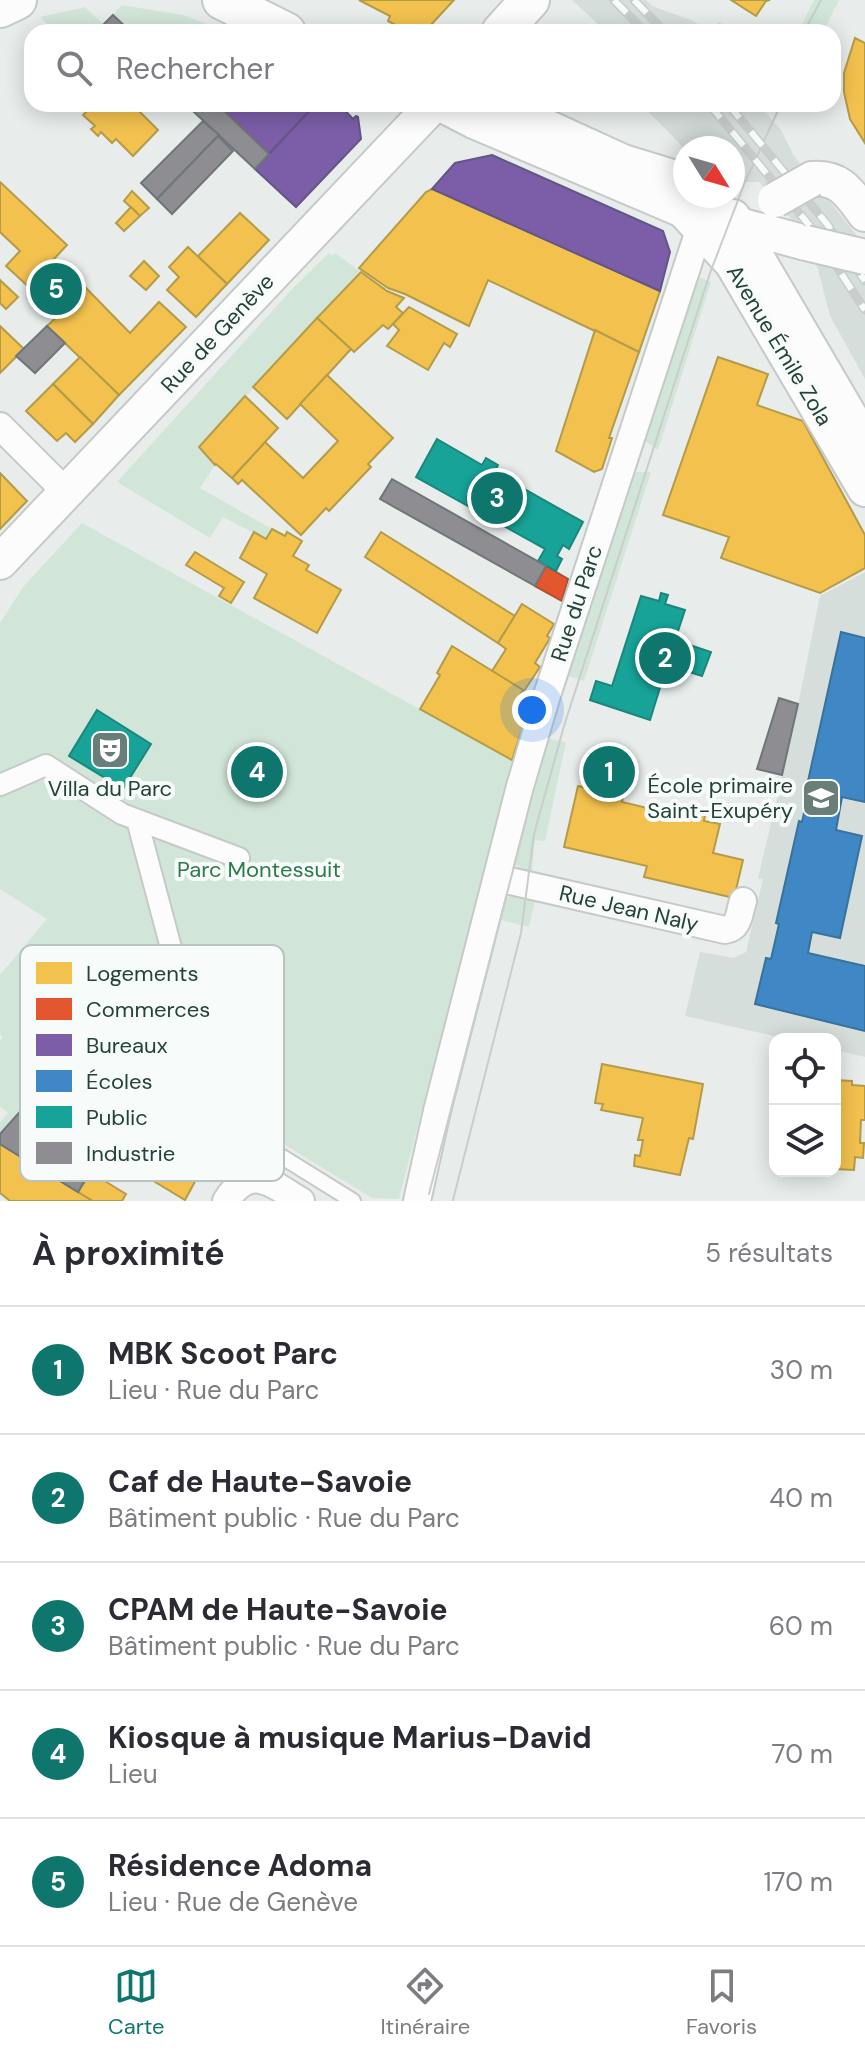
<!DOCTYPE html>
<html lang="fr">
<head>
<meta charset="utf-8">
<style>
	:root { --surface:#fff; --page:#f2f2f3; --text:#2b2b33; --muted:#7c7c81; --line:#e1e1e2; --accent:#0f766e }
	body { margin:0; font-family:"DM Sans",sans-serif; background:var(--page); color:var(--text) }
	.controls { position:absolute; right:24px; bottom:24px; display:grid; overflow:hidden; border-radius:16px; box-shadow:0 4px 20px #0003 }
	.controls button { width:72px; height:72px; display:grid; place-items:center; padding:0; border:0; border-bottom:2px solid var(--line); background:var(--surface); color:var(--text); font:40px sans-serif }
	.compass { position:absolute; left:673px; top:136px; width:72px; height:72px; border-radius:50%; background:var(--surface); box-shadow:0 4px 20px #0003; rotate:127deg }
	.you { position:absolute; left:532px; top:710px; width:28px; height:28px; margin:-20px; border:6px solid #fff; border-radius:50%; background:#1a73e8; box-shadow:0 0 0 12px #1a73e833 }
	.badge { display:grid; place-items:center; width:52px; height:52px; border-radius:50%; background:var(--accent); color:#fff; font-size:26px; font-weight:700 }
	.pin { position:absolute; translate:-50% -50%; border:4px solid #fff; box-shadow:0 2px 8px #0006 }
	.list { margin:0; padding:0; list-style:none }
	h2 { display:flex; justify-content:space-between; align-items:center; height:104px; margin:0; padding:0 32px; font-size:34px }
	h2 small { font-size:26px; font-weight:400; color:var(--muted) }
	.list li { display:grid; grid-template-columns:52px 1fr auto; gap:24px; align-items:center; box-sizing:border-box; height:128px; padding:0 32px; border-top:2px solid var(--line) }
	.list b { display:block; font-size:30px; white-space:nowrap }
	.list p { margin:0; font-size:26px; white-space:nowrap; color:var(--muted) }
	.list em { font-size:26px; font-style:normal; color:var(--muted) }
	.icon { flex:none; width:44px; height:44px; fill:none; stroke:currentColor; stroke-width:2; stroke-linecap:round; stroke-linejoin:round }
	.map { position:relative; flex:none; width:865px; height:1201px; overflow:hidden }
	.search { position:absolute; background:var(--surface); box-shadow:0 4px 20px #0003; left:24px; right:24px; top:24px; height:88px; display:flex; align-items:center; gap:20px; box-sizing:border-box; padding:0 28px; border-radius:24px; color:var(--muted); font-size:30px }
	.sheet { height:744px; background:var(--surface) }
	nav { display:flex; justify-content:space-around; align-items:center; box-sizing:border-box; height:112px; border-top:2px solid var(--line); background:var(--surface); font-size:22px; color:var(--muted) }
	nav a { display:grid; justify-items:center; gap:4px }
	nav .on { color:var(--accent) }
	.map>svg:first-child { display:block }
	.built { fill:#d6dedb }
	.green { fill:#d1e6d8 }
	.homes { fill:#f2c14e; stroke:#b49b48; stroke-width:2 }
	.shops { fill:#e4572e; stroke:#aa5132; stroke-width:2 }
	.offices { fill:#7b5ea7; stroke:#615686; stroke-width:2 }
	.schools { fill:#3f88c5; stroke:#37739b; stroke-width:2 }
	.public { fill:#17a398; stroke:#1b867c; stroke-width:2 }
	.industry { fill:#8d8d92; stroke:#6e7678; stroke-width:2 }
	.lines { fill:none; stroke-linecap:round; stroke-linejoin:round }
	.service-casing { stroke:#c5cac8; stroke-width:18 }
	.pedestrian-casing { stroke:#c5cac8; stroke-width:24 }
	.minor-casing { stroke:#c5cac8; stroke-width:30 }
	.tertiary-casing { stroke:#c5cac8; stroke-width:38 }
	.secondary-casing { stroke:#c3cbc8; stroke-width:42 }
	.service { stroke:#fcfcfc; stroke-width:14 }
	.pedestrian { stroke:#fcfcfc; stroke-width:20 }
	.minor { stroke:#fcfcfc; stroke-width:26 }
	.tertiary { stroke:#fcfcfc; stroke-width:34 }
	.secondary { stroke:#fcfcfc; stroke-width:38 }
	.tram { stroke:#c9cdcc; stroke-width:2 }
	.rail-casing { stroke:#c9cdcc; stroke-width:9 }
	.rail { stroke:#f7fbf9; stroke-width:6; stroke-dasharray:18; stroke-linecap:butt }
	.tertiary-bridge-casing { stroke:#c5cac8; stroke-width:38; stroke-linecap:butt }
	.tertiary-bridge { stroke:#fcfcfc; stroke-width:34 }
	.labels { text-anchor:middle; stroke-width:8; stroke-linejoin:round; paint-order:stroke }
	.street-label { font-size:22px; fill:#24423a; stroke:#f7fbf9 }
	.poi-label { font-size:22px; fill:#24423a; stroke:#f7fbf9; text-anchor:end }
	.park-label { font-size:22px; fill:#2d7a4b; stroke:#f7fbf9 }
	.key { fill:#f7fbf9; stroke:#b8c4c0; stroke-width:2 }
	.key-label { font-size:22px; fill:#24423a }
</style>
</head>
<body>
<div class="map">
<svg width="865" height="1201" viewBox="0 0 865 1201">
	<rect width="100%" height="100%" fill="#e8edeb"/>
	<g class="built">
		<path d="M572 0H646L652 6 691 20 710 31 719 22 733 32H601L598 24Z"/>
		<path d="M641 104H758L781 130 794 156 865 246V379L830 316 817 266 792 220 759 182H745L733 178V148L685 149Z"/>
		<path d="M865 572V1057L835 1050V1039H787L685 1016 700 952 734 958 746 952 763 879 758 878 792 735 820 596Z"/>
	</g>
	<g class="green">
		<path d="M814 0H839L823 32H798Z"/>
		<path d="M122 5 183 15 227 32H185L180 29 177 32H128L113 15Z"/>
		<path d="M85 7 111 32H55L40 17Z"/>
		<path d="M329 253 332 256 335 253 361 272 199 447 215 465 200 488 272 529 266 539 223 517 210 538 117 482 294 287Z"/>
		<path d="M694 275 711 282 658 450 641 438Z"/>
		<path d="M629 472H651L584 681 565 675Z"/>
		<path d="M82 523 512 760 399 1199 372 1198 254 1126 248 1134 255 1164 246 1166 237 1138 244 1120C210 1100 188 1122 168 1148L150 1139 132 1168 33 1110 40 1102 34 1096 0 1134V1123L8 1113 0 1106V1041L3 1037 0 1034V975L47 919 0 889V623L23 587Z"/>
		<path d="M546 738 566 742 545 841 535 840 532 872 511 863Z"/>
		<path d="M503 897H536L529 927 497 919Z"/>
	</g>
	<g class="homes">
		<path d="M359 0H454L428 28 408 32 388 21 390 16Z"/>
		<path d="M731 0H770L766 1 756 16Z"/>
		<path d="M855 38 865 43V143L850 119 844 92V73Z"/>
		<path d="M78 104H136L142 110 140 112 158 130 133 156 116 139 112 143 101 132 98 136 91 129 95 126 83 115 86 112Z"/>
		<path d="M0 182 67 245 53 260 84 290 86 288 130 333 159 302 186 327 119 395 47 326 59 315 6 266 20 251 0 232Z"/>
		<path d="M432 189 660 291 639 352 488 280 469 326 405 294 388 288 359 268 426 192Z"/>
		<path d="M132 191 149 208 140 216 124 201Z"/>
		<path d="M131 207 140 216 124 231 116 223Z"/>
		<path d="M240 213 269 240 227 284 198 256Z"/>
		<path d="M188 247 227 284 196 317 167 290 179 277 169 267Z"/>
		<path d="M144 261 159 276 146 290 130 276Z"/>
		<path d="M361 272 387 291 404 298 396 307 403 313 393 324 388 329 383 325 354 352 317 318Z"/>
		<path d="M0 280 18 297 6 309 0 303Z"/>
		<path d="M409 307 457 334 450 347 444 343 428 370 387 346 399 330 393 324Z"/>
		<path d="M317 318 351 349 287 419 253 387Z"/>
		<path d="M0 326 24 349 0 373Z"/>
		<path d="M595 330 639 352 609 438H612L602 469 594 472 556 451Z"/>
		<path d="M80 357 119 395 93 424 53 384Z"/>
		<path d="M718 357 768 374 757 405 803 421 865 535V568L820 593 721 558 729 537 663 515Z"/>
		<path d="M327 375 393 438 368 464 371 467 329 511 326 508 301 535 242 480 238 484 232 478 265 442 303 478 338 441 300 404Z"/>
		<path d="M53 384 93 424 75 442 66 433 57 441 26 411Z"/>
		<path d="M245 396 278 428 232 478 216 464 215 465 199 447Z"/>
		<path d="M0 473 27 501 0 529Z"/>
		<path d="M272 529 285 536 287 532 302 541 293 556 309 565 306 570 341 590 317 633 254 598 267 574 240 558 254 532 266 539Z"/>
		<path d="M381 532 515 616 498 643 365 557Z"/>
		<path d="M195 552 244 582 231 603 219 596 224 588 186 565Z"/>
		<path d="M522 604 554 624 547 636 550 638 535 663 540 667 524 691 492 671 506 649 498 643Z"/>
		<path d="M452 646 523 690 517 700 530 705 512 760 420 709 440 675 437 673Z"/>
		<circle cx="257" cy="773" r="19"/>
		<path d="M578 786 623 796 622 802 689 818 691 811 705 815 704 821 720 824 713 853 743 860 734 898 644 877 647 866 564 847Z"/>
		<path d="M602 1064 703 1084 693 1139 689 1138 680 1175 634 1166 635 1155 640 1156 643 1140H638L643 1118 601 1110 603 1104 595 1103Z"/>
		<path d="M835 1080 852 1081V1085L865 1086V1120H861L860 1143H864L863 1158 855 1157 854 1170 835 1169Z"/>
		<path d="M150 1138 203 1167 185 1200 132 1168Z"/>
		<path d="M0 1144 78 1192 93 1201H10L0 1193Z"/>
		<path d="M90 1172 126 1194 122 1201H93L78 1192Z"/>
	</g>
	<g class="shops">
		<path d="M546 566 568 579 562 601 535 586Z"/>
		<path d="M595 747 632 756 623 796 585 788Z"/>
	</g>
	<g class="offices">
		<path d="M217 104H316L269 154Z"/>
		<path d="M316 104H332L337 109 340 105 353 119 356 116 358 117 361 139 296 207 255 169Z"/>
		<path d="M492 155 663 231 670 252 660 291 432 189 455 163Z"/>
	</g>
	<path class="schools" d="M841 632 865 638V802L842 797 836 830 862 836 840 938 812 932 808 953 865 966V1031L755 1004 766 958 771 959 779 924 776 923 799 821 802 822 807 800 804 799Z"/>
	<g class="public">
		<path d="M437 439 482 465 486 458 498 465 494 472 583 522 569 549 563 545 557 556 562 559 556 571 538 561 545 549 416 477Z"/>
		<path d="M661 593 668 595 665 604 685 610 675 640 711 652 702 676 667 665 650 720 590 700 596 681 612 686 641 596 659 601Z"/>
		<path d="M97 710 151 744 123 789 69 756Z"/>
	</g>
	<g class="industry">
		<path d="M113 15 130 31 128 32H111L103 25Z"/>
		<path d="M196 104H217L269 154 255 169 192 110Z"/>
		<path d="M203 121 219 135 157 199 141 183Z"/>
		<path d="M218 136 233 151 172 214 157 199Z"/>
		<path d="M47 326 65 343 35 373 16 356Z"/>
		<path d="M392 479 546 566 535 586 380 499Z"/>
		<path d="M779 698 798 704 782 775 757 769Z"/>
		<path d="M25 1106 46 1118 30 1135 50 1149 56 1140 95 1164 78 1192 0 1144V1134Z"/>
	</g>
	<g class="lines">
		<defs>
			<path id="service" d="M250 1137 353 1201"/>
			<g id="pedestrian">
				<path d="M0 785 46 765 122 814 239 858"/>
				<path d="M137 820 211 1098 221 1125 248 1179"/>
			</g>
			<g id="minor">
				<path d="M0 426 66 492"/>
				<path d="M497 878 725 930C740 928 739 912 743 901"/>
				<path d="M226 1201C250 1163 271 1183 301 1201"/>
				<path d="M417 1201 437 1111 519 790 547 695 710 197"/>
			</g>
			<g id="tertiary">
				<path d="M441 104 474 121 683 210 806 243"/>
				<path d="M496 104 623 162 685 181"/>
				<path d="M812 179C840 176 850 194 865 214"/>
				<path d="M683 210 732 263 865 489"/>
				<path d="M733 217 865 442"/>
				<path d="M0 562 434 104"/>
			</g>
			<g id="secondary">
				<path d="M222 0 286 32"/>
				<path d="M0 8 17 0"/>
				<path d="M501 32 530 0"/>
			</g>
		</defs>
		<use href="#service" class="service-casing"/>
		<use href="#pedestrian" class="pedestrian-casing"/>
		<use href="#minor" class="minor-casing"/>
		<use href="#tertiary" class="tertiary-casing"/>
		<use href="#secondary" class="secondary-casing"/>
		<use href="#service" class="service"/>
		<use href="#pedestrian" class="pedestrian"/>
		<use href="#minor" class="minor"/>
		<use href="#tertiary" class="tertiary"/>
		<use href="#secondary" class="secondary"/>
		<g class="tram">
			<path d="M804 32 821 0"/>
			<path d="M429 1194 526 820"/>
			<path d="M453 1200 521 933 534 834 564 726 710 273 745 182 781 104"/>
		</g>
		<defs>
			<g id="rail">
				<path d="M614 0 645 32"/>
				<path d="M634 0 665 32"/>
				<path d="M709 104 810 226 865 310"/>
				<path d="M728 104 827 224 865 281"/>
			</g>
		</defs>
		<use href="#rail" class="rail-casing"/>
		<use href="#rail" class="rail"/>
		<defs>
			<g id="tertiary-bridge">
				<path d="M775 200 812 179"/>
				<path d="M806 243 865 257"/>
			</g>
		</defs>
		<use href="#tertiary-bridge" class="tertiary-bridge-casing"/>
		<use href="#tertiary-bridge" class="tertiary-bridge"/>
	</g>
	<defs>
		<symbol id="theatre-square" viewBox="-11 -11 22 22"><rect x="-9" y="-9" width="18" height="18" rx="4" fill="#697e78" stroke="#f7fbf9"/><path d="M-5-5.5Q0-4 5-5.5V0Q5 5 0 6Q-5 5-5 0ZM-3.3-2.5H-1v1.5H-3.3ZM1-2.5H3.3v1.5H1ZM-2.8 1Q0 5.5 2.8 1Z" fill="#fff"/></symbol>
		<symbol id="school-square" viewBox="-11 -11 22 22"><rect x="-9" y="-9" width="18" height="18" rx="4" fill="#697e78" stroke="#f7fbf9"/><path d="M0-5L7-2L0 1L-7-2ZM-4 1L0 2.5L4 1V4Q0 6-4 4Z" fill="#fff"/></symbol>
	</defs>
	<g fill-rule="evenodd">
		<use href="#theatre-square" x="88" y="728" width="44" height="44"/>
		<use href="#school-square" x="799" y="776" width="44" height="44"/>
	</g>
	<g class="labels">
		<g class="street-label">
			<text transform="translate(217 333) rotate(-47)" y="8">Rue de Genève</text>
			<text transform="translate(780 345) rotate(59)" y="8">Avenue Émile Zola</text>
			<text transform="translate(576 603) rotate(-72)" y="8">Rue du Parc</text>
			<text transform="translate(629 908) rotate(13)" y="8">Rue Jean Naly</text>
		</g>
		<g class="poi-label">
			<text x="793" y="793">École primaire<tspan x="793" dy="25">Saint-Exupéry</tspan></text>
			<text x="110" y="796" text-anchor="middle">Villa du Parc</text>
		</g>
		<g class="park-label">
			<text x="259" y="877">Parc Montessuit</text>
		</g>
	</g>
	<rect x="20" y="945" width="264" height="236" rx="12" class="key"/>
	<rect x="36" y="962" width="36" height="22" fill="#f2c14e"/>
	<rect x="36" y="998" width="36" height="22" fill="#e4572e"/>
	<rect x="36" y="1034" width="36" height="22" fill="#7b5ea7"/>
	<rect x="36" y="1070" width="36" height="22" fill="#3f88c5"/>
	<rect x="36" y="1106" width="36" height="22" fill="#17a398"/>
	<rect x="36" y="1142" width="36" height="22" fill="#8d8d92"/>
	<g class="key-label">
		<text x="86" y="981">Logements</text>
		<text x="86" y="1017">Commerces</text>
		<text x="86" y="1053">Bureaux</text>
		<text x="86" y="1089">Écoles</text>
		<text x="86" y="1125">Public</text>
		<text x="86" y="1161">Industrie</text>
	</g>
</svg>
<div class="controls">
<button><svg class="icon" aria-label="locate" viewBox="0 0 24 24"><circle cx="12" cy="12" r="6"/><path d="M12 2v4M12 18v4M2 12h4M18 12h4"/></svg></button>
<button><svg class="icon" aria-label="layers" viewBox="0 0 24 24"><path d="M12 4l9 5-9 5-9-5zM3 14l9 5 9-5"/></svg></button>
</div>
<svg class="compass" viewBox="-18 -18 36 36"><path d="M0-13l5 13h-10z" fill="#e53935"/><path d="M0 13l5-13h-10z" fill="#7c7c81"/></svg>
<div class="you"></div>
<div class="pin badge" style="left:609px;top:772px">1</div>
<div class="pin badge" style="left:665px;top:658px">2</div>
<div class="pin badge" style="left:497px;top:498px">3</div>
<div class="pin badge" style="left:257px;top:772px">4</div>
<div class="pin badge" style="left:56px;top:289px">5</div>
<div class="search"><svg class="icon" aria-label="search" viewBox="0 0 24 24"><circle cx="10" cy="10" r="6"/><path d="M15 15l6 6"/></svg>Rechercher</div>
</div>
<section class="sheet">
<h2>À proximité<small>5 résultats</small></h2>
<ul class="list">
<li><span class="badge">1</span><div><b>MBK Scoot Parc</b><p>Lieu · Rue du Parc</p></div><em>30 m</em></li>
<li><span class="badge">2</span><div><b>Caf de Haute-Savoie</b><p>Bâtiment public · Rue du Parc</p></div><em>40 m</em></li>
<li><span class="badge">3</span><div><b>CPAM de Haute-Savoie</b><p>Bâtiment public · Rue du Parc</p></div><em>60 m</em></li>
<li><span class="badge">4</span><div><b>Kiosque à musique Marius-David</b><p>Lieu</p></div><em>70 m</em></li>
<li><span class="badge">5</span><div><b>Résidence Adoma</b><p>Lieu · Rue de Genève</p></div><em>170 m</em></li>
</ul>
</section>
<nav>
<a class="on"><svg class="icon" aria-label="map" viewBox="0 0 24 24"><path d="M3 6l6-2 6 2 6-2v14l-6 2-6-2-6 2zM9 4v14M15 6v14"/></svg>Carte</a>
<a><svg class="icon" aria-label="directions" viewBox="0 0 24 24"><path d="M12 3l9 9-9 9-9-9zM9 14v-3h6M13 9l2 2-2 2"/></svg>Itinéraire</a>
<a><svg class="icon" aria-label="saved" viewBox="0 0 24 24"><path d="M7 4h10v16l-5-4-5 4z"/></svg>Favoris</a>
</nav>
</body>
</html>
